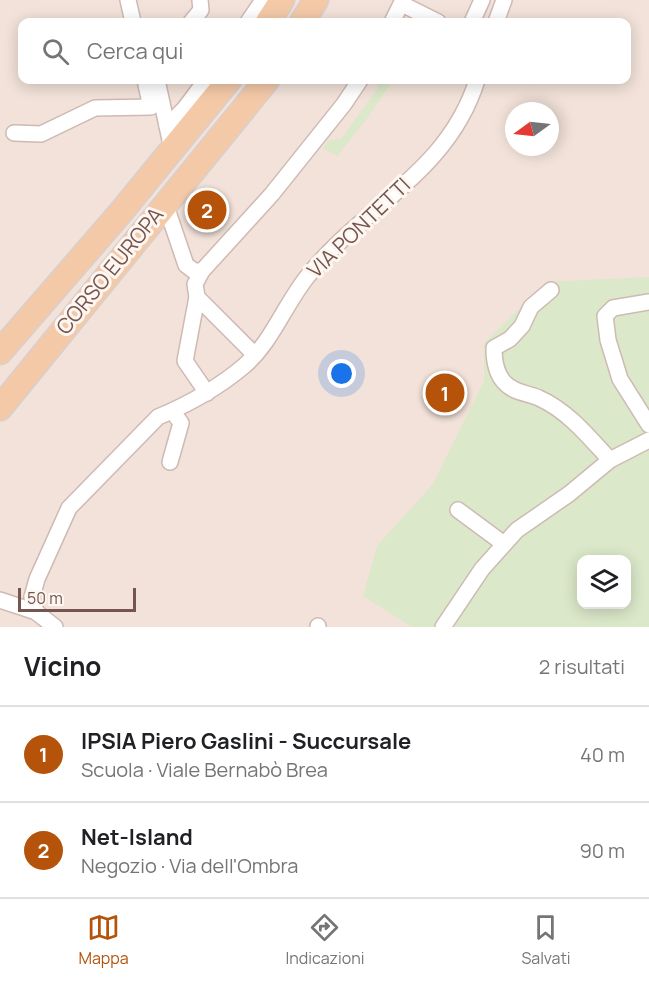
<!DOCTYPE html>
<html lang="it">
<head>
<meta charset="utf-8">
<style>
	:root { --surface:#fff; --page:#f2f2f2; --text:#202124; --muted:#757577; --line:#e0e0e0; --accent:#b45309 }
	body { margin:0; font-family:Manrope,sans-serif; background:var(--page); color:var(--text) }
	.controls { position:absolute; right:18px; bottom:18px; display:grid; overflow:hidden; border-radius:12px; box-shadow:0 3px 15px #0003 }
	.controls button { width:54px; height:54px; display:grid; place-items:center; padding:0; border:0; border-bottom:2px solid var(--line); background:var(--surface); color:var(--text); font:30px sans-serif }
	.compass { position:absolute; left:505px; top:102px; width:54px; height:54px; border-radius:50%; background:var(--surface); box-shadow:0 3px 15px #0003; rotate:255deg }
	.scale { position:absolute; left:18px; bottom:15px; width:118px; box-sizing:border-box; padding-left:6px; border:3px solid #74554f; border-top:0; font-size:16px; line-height:21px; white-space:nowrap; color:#74554f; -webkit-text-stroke:4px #fef6f0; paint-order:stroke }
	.you { position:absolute; left:342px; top:374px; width:21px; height:21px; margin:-15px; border:4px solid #fff; border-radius:50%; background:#1a73e8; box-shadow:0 0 0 9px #1a73e833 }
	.badge { display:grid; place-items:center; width:39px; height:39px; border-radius:50%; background:var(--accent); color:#fff; font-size:20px; font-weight:700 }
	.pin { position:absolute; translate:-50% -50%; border:3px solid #fff; box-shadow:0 2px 6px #0006 }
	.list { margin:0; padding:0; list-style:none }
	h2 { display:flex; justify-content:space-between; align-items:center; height:78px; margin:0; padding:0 24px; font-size:26px }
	h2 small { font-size:20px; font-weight:400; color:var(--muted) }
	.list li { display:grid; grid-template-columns:39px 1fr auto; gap:18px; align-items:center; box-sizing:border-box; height:96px; padding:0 24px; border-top:2px solid var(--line) }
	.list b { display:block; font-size:22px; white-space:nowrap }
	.list p { margin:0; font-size:20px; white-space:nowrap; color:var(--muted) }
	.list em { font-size:20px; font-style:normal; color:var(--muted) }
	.icon { flex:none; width:33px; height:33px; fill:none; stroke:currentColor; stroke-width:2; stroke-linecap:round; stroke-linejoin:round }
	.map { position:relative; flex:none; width:649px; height:627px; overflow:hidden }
	.search { position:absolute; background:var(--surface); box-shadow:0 3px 15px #0003; left:18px; right:18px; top:18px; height:66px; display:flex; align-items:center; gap:15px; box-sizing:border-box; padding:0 21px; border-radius:12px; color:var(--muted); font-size:22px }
	.sheet { height:270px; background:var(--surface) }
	nav { display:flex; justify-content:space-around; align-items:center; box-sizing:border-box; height:84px; border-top:2px solid var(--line); background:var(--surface); font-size:16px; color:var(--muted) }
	nav a { display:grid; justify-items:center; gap:3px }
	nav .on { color:var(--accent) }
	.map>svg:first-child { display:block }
	.residential { fill:#f2e2d9; fill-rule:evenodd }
	.green { fill:#dbe8c9; fill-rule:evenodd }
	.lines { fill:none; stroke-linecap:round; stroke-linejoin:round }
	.minor-casing { stroke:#cebab3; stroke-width:18 }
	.primary-casing { stroke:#d8cfce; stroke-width:27 }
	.minor { stroke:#fff; stroke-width:15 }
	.primary { stroke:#f3c9a8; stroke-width:24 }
	.labels { text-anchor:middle; stroke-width:6; stroke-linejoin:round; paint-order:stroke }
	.street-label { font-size:21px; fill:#74554f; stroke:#fef6f0 }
</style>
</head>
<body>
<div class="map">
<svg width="649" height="627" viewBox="0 0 649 627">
	<rect width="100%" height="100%" fill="#fbf1ea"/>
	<path class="residential" d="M0 0H649V627H0ZM22 22H626V80H22ZM514 111H550V147H514ZM582 560H626V604H582Z"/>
	<g class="green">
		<path d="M375 80H393L366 120 337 156 323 148 329 140 341 139 378 88Z"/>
		<path d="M649 277V627H412L363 596 377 546 433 484 484 381V343L546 282ZM582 560H626V604H582Z"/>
	</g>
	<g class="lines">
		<defs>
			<g id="minor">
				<path d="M128 0 133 22"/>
				<path d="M402 4 438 22"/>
				<path d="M191 22 201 10 200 0"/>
				<path d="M248 22 263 0"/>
				<path d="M392 22 403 0"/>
				<path d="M472 22 482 0"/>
				<path d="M496 22 504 0"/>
				<path d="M157 80 172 149"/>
				<path d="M167 126 185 108 206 80"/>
				<path d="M14 133 41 134 95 108 151 107 145 80"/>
				<path d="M165 203 186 265 194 271H202"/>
				<path d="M551 290 531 307 522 326 510 339 494 348C494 361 496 374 505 383 514 393 528 393 539 398 568 411 589 437 610 460"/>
				<path d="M197 297 185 361 207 393"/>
				<path d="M649 302 613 308 605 316 608 340 620 379 649 425"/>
				<path d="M255 355 197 297 195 284 202 271 272 194 344 104 360 80"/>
				<path d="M170 462 181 423 173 412"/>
				<path d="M458 510 504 544"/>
				<path d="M0 600 36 612 55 627"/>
				<path d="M36 612 32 597 37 579 69 508 158 417C189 404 218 388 244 366 272 342 284 306 307 277 364 205 448 173 477 80"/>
				<path d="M318 627V626"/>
				<path d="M443 627 482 569 517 530 569 494 610 460 649 440"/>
			</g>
			<g id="primary">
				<path d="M268 22 282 0"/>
				<path d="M302 22 316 0"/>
				<path d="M0 352 121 212 229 80"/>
				<path d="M0 408 267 80"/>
			</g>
		</defs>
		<use href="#minor" class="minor-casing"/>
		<use href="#primary" class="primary-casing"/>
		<use href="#minor" class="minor"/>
		<use href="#primary" class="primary"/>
	</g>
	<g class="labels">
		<g class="street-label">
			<text transform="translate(359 228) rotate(-44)" y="7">VIA PONTETTI</text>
			<text transform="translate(110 271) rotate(-51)" y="7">CORSO EUROPA</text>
		</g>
	</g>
</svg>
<div class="controls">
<button><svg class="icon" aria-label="layers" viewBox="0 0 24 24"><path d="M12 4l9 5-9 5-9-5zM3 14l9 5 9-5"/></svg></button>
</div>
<svg class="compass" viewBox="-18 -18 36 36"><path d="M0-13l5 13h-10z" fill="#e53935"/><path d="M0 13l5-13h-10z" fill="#757577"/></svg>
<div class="scale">50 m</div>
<div class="you"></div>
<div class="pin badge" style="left:445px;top:393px">1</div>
<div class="pin badge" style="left:207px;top:210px">2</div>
<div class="search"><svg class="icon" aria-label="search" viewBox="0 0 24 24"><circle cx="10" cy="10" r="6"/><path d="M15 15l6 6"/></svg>Cerca qui</div>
</div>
<section class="sheet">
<h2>Vicino<small>2 risultati</small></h2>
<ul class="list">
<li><span class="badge">1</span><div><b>IPSIA Piero Gaslini - Succursale</b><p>Scuola · Viale Bernabò Brea</p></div><em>40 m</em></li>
<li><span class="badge">2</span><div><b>Net-Island</b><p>Negozio · Via dell'Ombra</p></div><em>90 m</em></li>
</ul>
</section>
<nav>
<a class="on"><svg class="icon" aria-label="map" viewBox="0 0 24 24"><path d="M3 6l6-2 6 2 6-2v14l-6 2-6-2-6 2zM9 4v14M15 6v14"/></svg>Mappa</a>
<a><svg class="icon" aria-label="directions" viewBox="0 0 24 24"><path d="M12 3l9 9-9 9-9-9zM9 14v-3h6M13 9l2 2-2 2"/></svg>Indicazioni</a>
<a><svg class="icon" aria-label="saved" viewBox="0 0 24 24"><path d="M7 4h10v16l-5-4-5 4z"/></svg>Salvati</a>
</nav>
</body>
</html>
